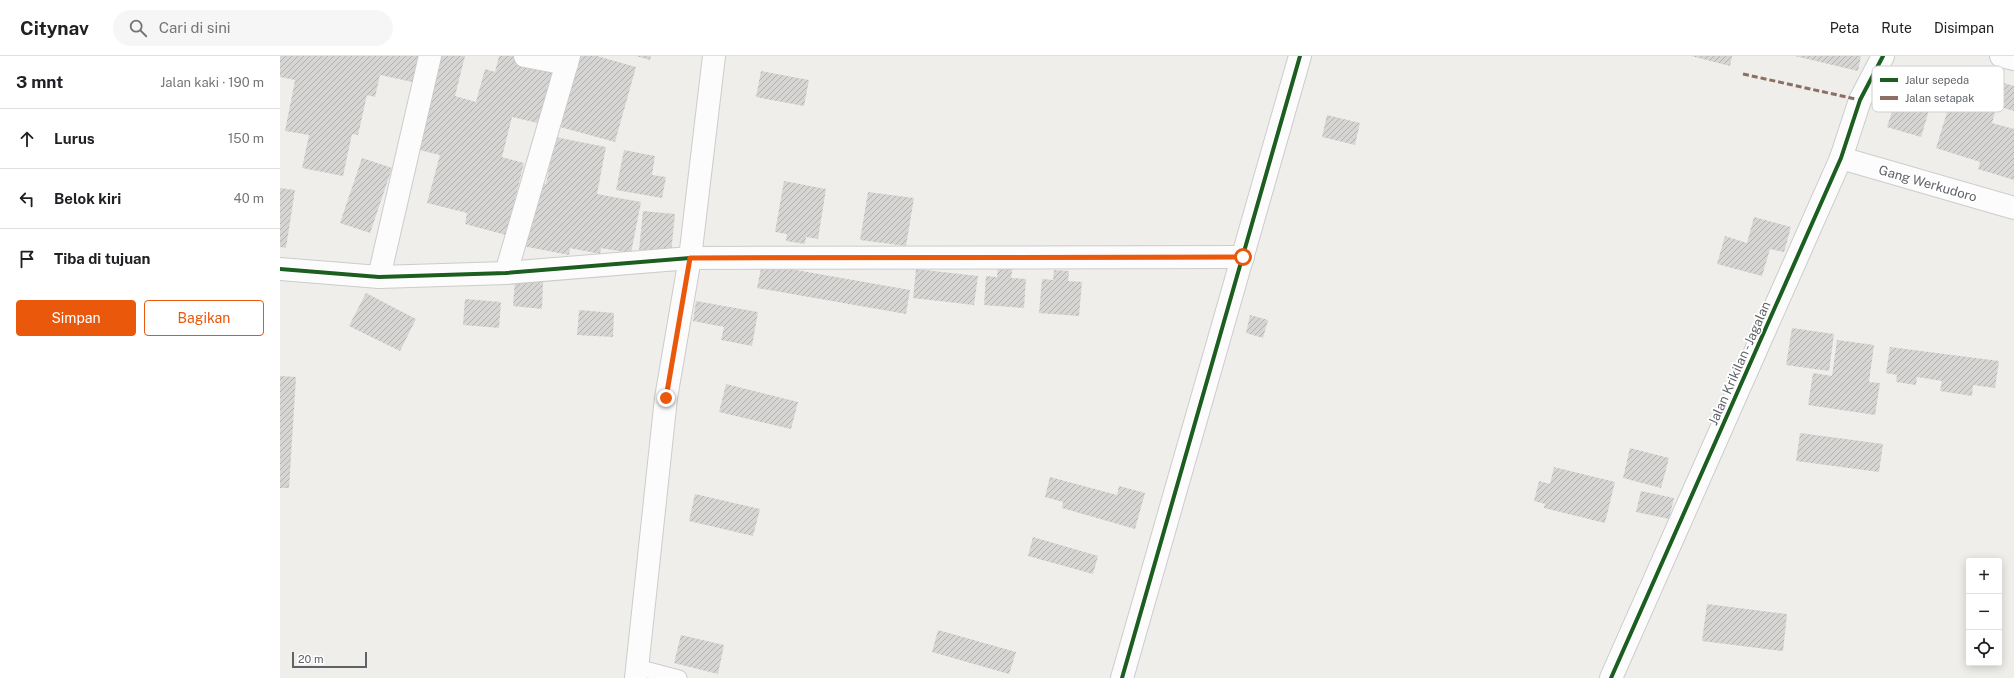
<!DOCTYPE html>
<html lang="id">
<head>
<meta charset="utf-8">
<style>
	:root { --surface:#fff; --page:#f6f6f6; --text:#202124; --muted:#757577; --line:#e0e0e0; --accent:#ea580c }
	body { margin:0; font-family:"Public Sans",sans-serif; background:var(--page); color:var(--text) }
	.controls { position:absolute; right:12px; bottom:12px; display:grid; overflow:hidden; border-radius:4px; box-shadow:0 2px 10px #0003 }
	.controls button { width:36px; height:36px; display:grid; place-items:center; padding:0; border:0; border-bottom:1px solid var(--line); background:var(--surface); color:var(--text); font:20px sans-serif }
	.scale { position:absolute; left:12px; bottom:10px; width:75px; box-sizing:border-box; padding-left:4px; border:2px solid #5f6368; border-top:0; font-size:11px; line-height:14px; white-space:nowrap; color:#5f6368; -webkit-text-stroke:3px #fff; paint-order:stroke }
	.stop { position:absolute; width:12px; height:12px; margin:-9px; border:3px solid #ea580c; border-radius:50%; background:#fff }
	.stop.end { background:#ea580c; border-color:#fff; box-shadow:0 1px 4px #0008 }
	.list { margin:0; padding:0; list-style:none }
	h2 { display:flex; justify-content:space-between; align-items:center; height:52px; margin:0; padding:0 16px; font-size:17px }
	h2 small { font-size:13px; font-weight:400; color:var(--muted) }
	.list li { display:grid; grid-template-columns:26px 1fr auto; gap:12px; align-items:center; box-sizing:border-box; height:60px; padding:0 16px; border-top:1px solid var(--line) }
	.list b { display:block; font-size:15px; white-space:nowrap }
	.list em { font-size:13px; font-style:normal; color:var(--muted) }
	.actions { display:flex; gap:8px; padding:12px 16px }
	.actions a { flex:1; padding:9px 0; border:1px solid var(--accent); border-radius:4px; text-align:center; font-size:14px; color:var(--accent) }
	.actions .main { background:var(--accent); color:#fff }
	.icon { flex:none; width:22px; height:22px; fill:none; stroke:currentColor; stroke-width:2; stroke-linecap:round; stroke-linejoin:round }
	.map { position:relative; flex:none; width:1734px; height:622px; overflow:hidden }
	header { display:flex; align-items:center; gap:24px; box-sizing:border-box; height:56px; padding:0 20px; background:var(--surface); border-bottom:1px solid var(--line) }
	header strong { font-size:19px }
	nav { display:flex; gap:22px; margin-inline-start:auto; font-size:14px }
	.search { width:280px; height:36px; background:var(--page); display:flex; align-items:center; gap:10px; box-sizing:border-box; padding:0 14px; border-radius:22px; color:var(--muted); font-size:15px }
	main { display:flex }
	aside { flex:1; background:var(--surface) }
	.map>svg:first-child { display:block }
	.building { fill:url(#building-hatch) }
	.lines { fill:none; stroke-linecap:round; stroke-linejoin:round }
	.service-casing { stroke:#cbcccc; stroke-width:17 }
	.minor-casing { stroke:#cbcccc; stroke-width:24 }
	.service { stroke:#fdfcfc; stroke-width:15 }
	.minor { stroke:#fdfcfc; stroke-width:22 }
	.quiet { stroke:#8d6e63; stroke-width:3; stroke-dasharray:6 3; stroke-linecap:butt }
	.cycleway-casing { stroke:#fff; stroke-width:6 }
	.cycleway { stroke:#1b5e20; stroke-width:4 }
	.route { stroke:#ea580c; stroke-width:5 }
	.labels { text-anchor:middle; stroke-width:3.5; stroke-linejoin:round; paint-order:stroke }
	.street-label { font-size:13px; fill:#5f6368; stroke:#fff }
	.key { fill:#fff; stroke:#cfd0d2; stroke-width:1 }
	.key-label { font-size:11px; fill:#5f6368 }
</style>
</head>
<body>
<header>
<strong>Citynav</strong>
<div class="search"><svg class="icon" aria-label="search" viewBox="0 0 24 24"><circle cx="10" cy="10" r="6"/><path d="M15 15l6 6"/></svg>Cari di sini</div>
<nav><a>Peta</a><a>Rute</a><a>Disimpan</a></nav>
</header>
<main>
<aside>
<h2>3 mnt<small>Jalan kaki · 190 m</small></h2>
<ul class="list">
<li><svg class="icon" aria-label="ahead" viewBox="0 0 24 24"><path d="M12 20V5M6 11l6-6 6 6"/></svg><div><b>Lurus</b></div><em>150 m</em></li>
<li><svg class="icon" aria-label="left" viewBox="0 0 24 24"><path d="M17 20v-9H6M10 6l-5 5 5 5"/></svg><div><b>Belok kiri</b></div><em>40 m</em></li>
<li><svg class="icon" aria-label="arrive" viewBox="0 0 24 24"><path d="M6 21V4h12l-3 4 3 4H6"/></svg><div><b>Tiba di tujuan</b></div></li>
</ul>
<div class="actions"><a class="main">Simpan</a><a>Bagikan</a></div>
</aside>
<div class="map">
<svg width="1734" height="622" viewBox="0 0 1734 622">
	<defs>
		<pattern id="building-hatch" width="6" height="6" patternUnits="userSpaceOnUse"><rect width="6" height="6" fill="#d6d5d3"/><path d="M-1 1l2-2M0 6l6-6M5 7l2-2" fill="none" stroke="#b1b0af"/></pattern>
	</defs>
	<rect width="100%" height="100%" fill="#efeeea"/>
	<g class="building">
		<path d="M0 0H142L137 27 100 19 95 41 87 39 78 79 72 78 63 120 22 112 29 79 5 75 15 24 0 21Z"/>
		<path d="M155 0H185L175 40 196 46 205 13 215 16 219 0H234L277 11 262 68 232 61 222 101 244 107 226 179 185 168 187 157 147 147 160 99 131 92Z"/>
		<path d="M299 0H317L356 11 335 86 280 71Z"/>
		<path d="M356 0H371L370 4Z"/>
		<path d="M1411 0H1452L1450 10Z"/>
		<path d="M1515 0H1581L1578 15Z"/>
		<path d="M1626 11 1659 21 1641 81 1607 71Z"/>
		<path d="M1680 14 1734 30V55L1717 50 1712 67 1734 73V124L1698 113 1700 106 1656 92Z"/>
		<path d="M481 15 529 24 524 50 476 41Z"/>
		<path d="M1047 59 1080 67 1075 89 1042 81Z"/>
		<path d="M275 81 326 91 317 138 361 146 351 197 321 192 320 198 290 192 289 199 243 190 255 126 266 128Z"/>
		<path d="M344 94 375 100 372 119 386 121 382 142 336 134Z"/>
		<path d="M82 102 112 112 90 177 60 167Z"/>
		<path d="M504 125 546 133 538 183 526 181 525 188 506 185 507 178 495 176Z"/>
		<path d="M0 132 15 134 6 192 0 191Z"/>
		<path d="M588 136 634 142 626 190 580 184Z"/>
		<path d="M363 155 395 158 391 197 359 194Z"/>
		<path d="M1474 161 1511 171 1504 196 1490 193 1482 220 1437 208 1445 180 1467 187Z"/>
		<path d="M482 208 630 234 626 258 477 232Z"/>
		<path d="M718 208 733 209 731 222 746 223 744 252 704 249 706 220 717 221Z"/>
		<path d="M636 213 698 220 694 249 633 242Z"/>
		<path d="M774 214 789 215 788 225 802 226 799 260 759 257 762 223 773 224Z"/>
		<path d="M235 224 263 226 262 253 233 250Z"/>
		<path d="M86 237 136 263 120 295 69 270Z"/>
		<path d="M185 243 221 246 219 272 183 269Z"/>
		<path d="M416 245 478 256 472 290 441 284 444 271 413 265Z"/>
		<path d="M299 254 334 257 333 281 297 279Z"/>
		<path d="M970 259 988 264 983 282 966 277Z"/>
		<path d="M1512 272 1554 278 1549 315 1506 309Z"/>
		<path d="M1557 284 1594 289 1589 326 1600 327 1595 359 1528 349 1533 317 1552 320Z"/>
		<path d="M1610 291 1719 305 1715 332 1693 329 1692 340 1660 335 1662 325 1637 321 1636 329 1616 326 1617 319 1606 317Z"/>
		<path d="M0 320 16 321 9 432H0Z"/>
		<path d="M446 328 518 346 511 373 439 356Z"/>
		<path d="M1520 377 1603 388 1599 416 1516 405Z"/>
		<path d="M1350 392 1389 402 1381 432 1343 422Z"/>
		<path d="M1274 411 1335 426 1325 467 1264 452 1265 448 1254 445 1259 425 1270 428Z"/>
		<path d="M770 421 837 439 839 430 865 437 855 473 782 452 783 446 765 441Z"/>
		<path d="M1361 435 1394 442 1389 463 1356 456Z"/>
		<path d="M415 438 480 453 473 480 409 465Z"/>
		<path d="M753 481 818 500 813 518 748 500Z"/>
		<path d="M1427 548 1507 558 1503 595 1422 585Z"/>
		<path d="M658 574 736 596 729 618 652 596Z"/>
		<path d="M401 579 444 589 438 618 394 607Z"/>
	</g>
	<g class="lines">
		<defs>
			<path id="service" d="M357 611 399 622"/>
			<g id="minor">
				<path d="M245 0 287 8"/>
				<path d="M1721 0 1734 3"/>
				<path d="M1561 102 1734 152"/>
				<path d="M0 213 99 221 226 217 410 202 963 201"/>
				<path d="M226 217 289 0"/>
				<path d="M99 221 150 0"/>
				<path d="M356 622 386 342 410 202 434 0"/>
				<path d="M842 622 1020 0"/>
				<path d="M1331 622 1561 102 1580 44 1603 0"/>
			</g>
		</defs>
		<use href="#service" class="service-casing"/>
		<use href="#minor" class="minor-casing"/>
		<use href="#service" class="service"/>
		<use href="#minor" class="minor"/>
		<path class="quiet" d="M1463 18 1580 44"/>
		<defs>
			<g id="cycleway">
				<path d="M0 213 99 221 226 217 410 202 963 201"/>
				<path d="M842 622 1020 0"/>
				<path d="M1331 622 1561 102 1580 44 1603 0"/>
			</g>
		</defs>
		<use href="#cycleway" class="cycleway-casing"/>
		<use href="#cycleway" class="cycleway"/>
	</g>
	<g class="lines">
		<path class="route" d="M386 342 410 202 963 201"/>
	</g>
	<g class="labels">
		<g class="street-label">
			<text transform="translate(1648 127) rotate(16)" y="5">Gang Werkudoro</text>
			<text transform="translate(1459 307) rotate(-66)" y="5">Jalan Krikilan - Jagalan</text>
		</g>
	</g>
	<rect x="1592" y="10" width="132" height="46" rx="6" class="key"/>
	<rect x="1600" y="22" width="18" height="4" fill="#1b5e20"/>
	<rect x="1600" y="40" width="18" height="4" fill="#8d6e63"/>
	<g class="key-label">
		<text x="1625" y="28">Jalur sepeda</text>
		<text x="1625" y="46">Jalan setapak</text>
	</g>
</svg>
<div class="controls">
<button>+</button>
<button>−</button>
<button><svg class="icon" aria-label="locate" viewBox="0 0 24 24"><circle cx="12" cy="12" r="6"/><path d="M12 2v4M12 18v4M2 12h4M18 12h4"/></svg></button>
</div>
<div class="scale">20 m</div>
<div class="stop" style="left:963px;top:201px"></div>
<div class="stop end" style="left:386px;top:342px"></div>
</div>
</main>
</body>
</html>
